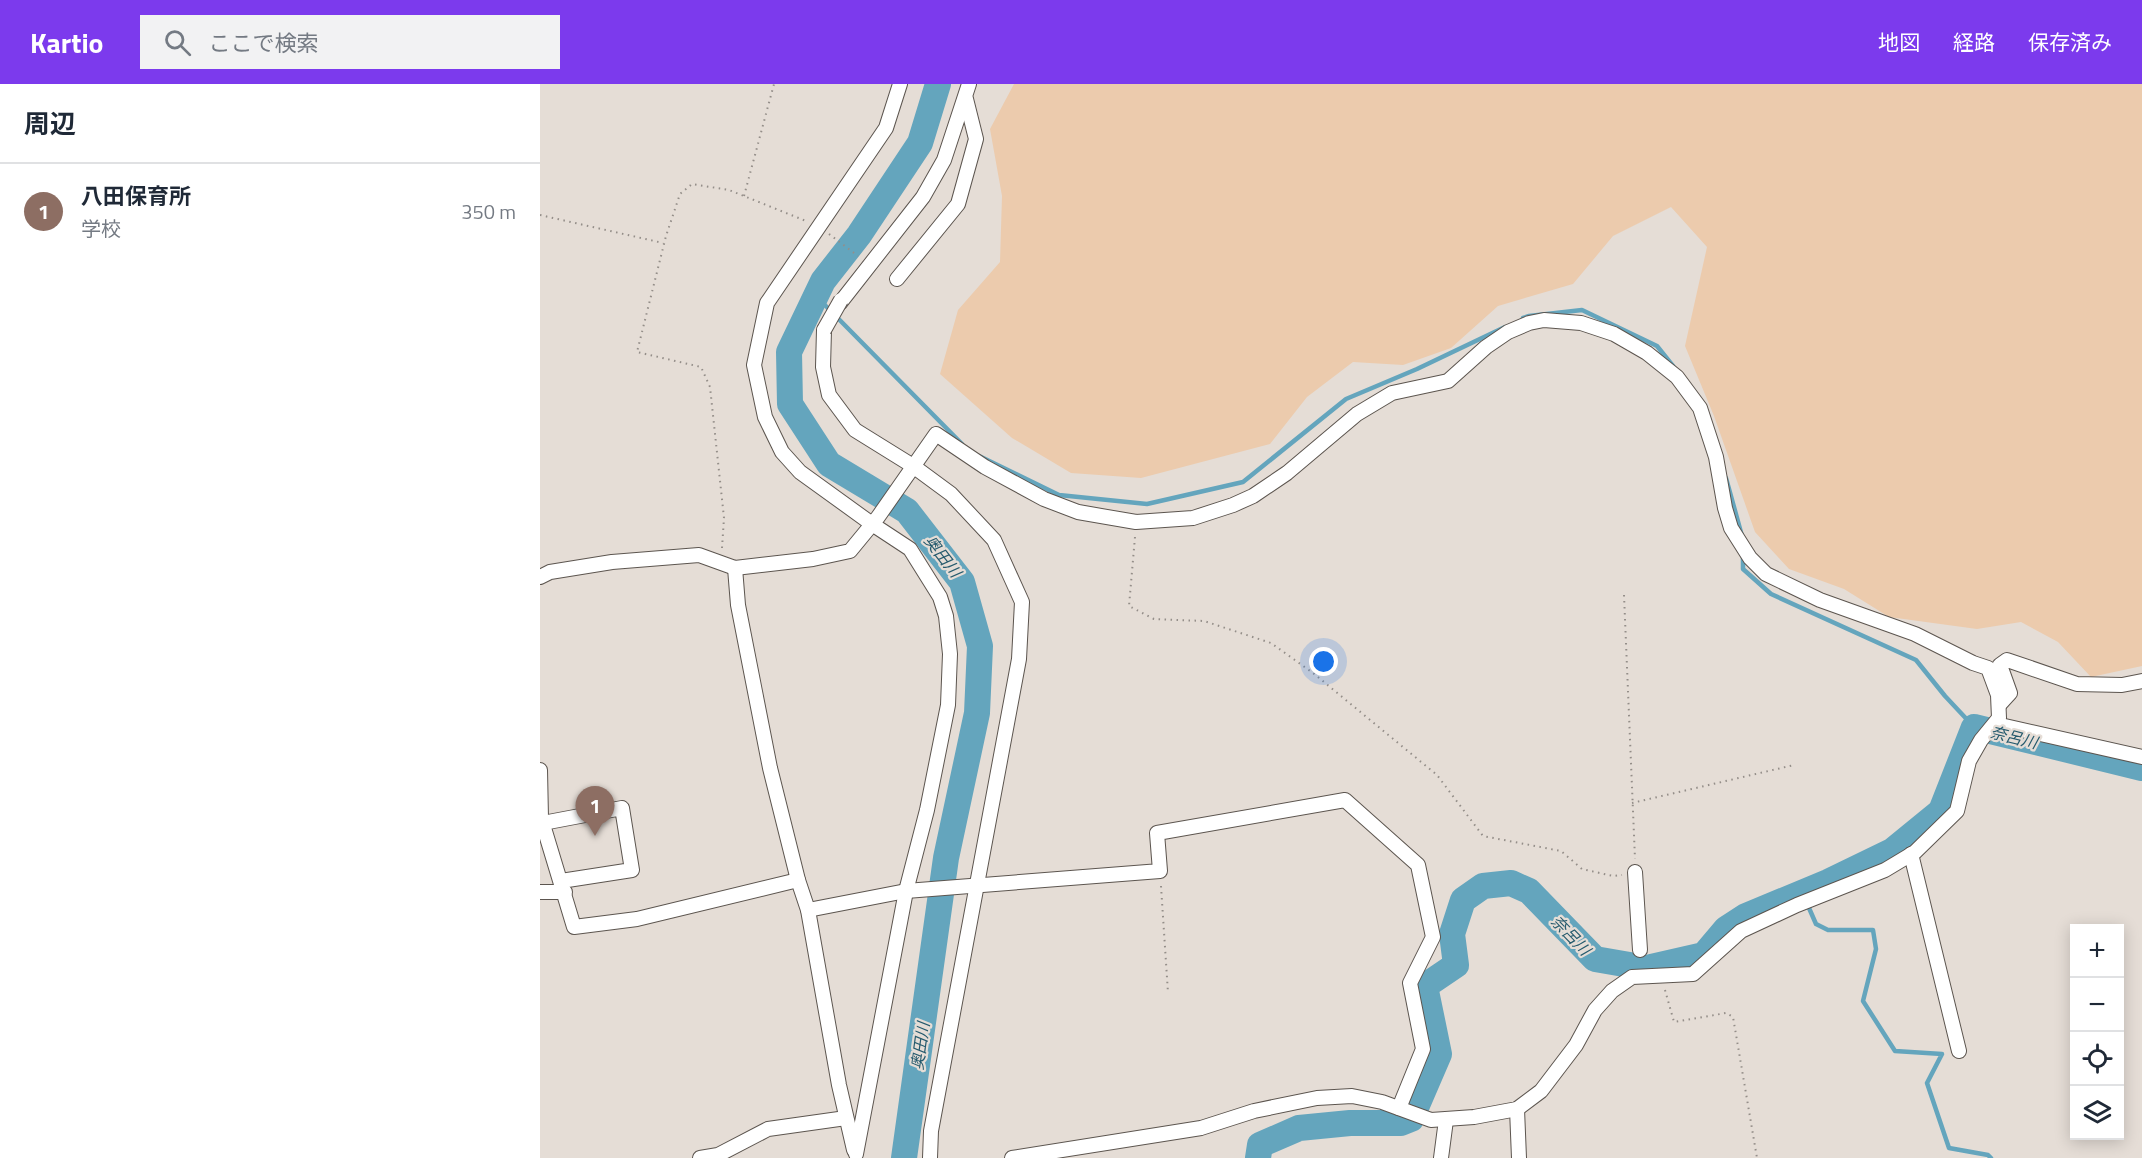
<!DOCTYPE html>
<html lang="ja">
<head>
<meta charset="utf-8">
<style>
	:root { --surface:#fff; --page:#f2f2f3; --text:#1f2937; --muted:#747a83; --line:#e0e1e3; --accent:#7c3aed }
	body { margin:0; font-family:"Titillium Web","Noto Sans JP",sans-serif; background:var(--page); color:var(--text) }
	.controls { position:absolute; right:18px; bottom:18px; display:grid; overflow:hidden; border-radius:0px; box-shadow:0 3px 15px #0003 }
	.controls button { width:54px; height:54px; display:grid; place-items:center; padding:0; border:0; border-bottom:2px solid var(--line); background:var(--surface); color:var(--text); font:30px sans-serif }
	.you { position:absolute; left:784px; top:578px; width:21px; height:21px; margin:-15px; border:4px solid #fff; border-radius:50%; background:#1a73e8; box-shadow:0 0 0 9px #1a73e833 }
	.badge { display:grid; place-items:center; width:39px; height:39px; border-radius:50%; background:var(--accent); color:#fff; font-size:20px; font-weight:700 }
	.pin { position:absolute; translate:-50% -50px; filter:drop-shadow(0 2px 3px #0008) }
	.pin::after { content:''; position:absolute; top:32px; width:21px; height:18px; background:inherit; clip-path:polygon(0 0,100% 0,50% 100%) }
	.list { margin:0; padding:0; list-style:none }
	h2 { display:flex; justify-content:space-between; align-items:center; height:78px; margin:0; padding:0 24px; font-size:26px }
	h2 small { font-size:20px; font-weight:400; color:var(--muted) }
	.list li { display:grid; grid-template-columns:39px 1fr auto; gap:18px; align-items:center; box-sizing:border-box; height:96px; padding:0 24px; border-top:2px solid var(--line) }
	.list b { display:block; font-size:22px; white-space:nowrap }
	.list p { margin:0; font-size:20px; white-space:nowrap; color:var(--muted) }
	.list em { font-size:20px; font-style:normal; color:var(--muted) }
	.icon { flex:none; width:33px; height:33px; fill:none; stroke:currentColor; stroke-width:2; stroke-linecap:round; stroke-linejoin:round }
	.map { position:relative; flex:none; width:1602px; height:1074px; overflow:hidden }
	header { display:flex; align-items:center; gap:36px; box-sizing:border-box; height:84px; padding:0 30px; background:var(--accent); color:#fff }
	header strong { font-size:28px }
	nav { display:flex; gap:33px; margin-inline-start:auto; font-size:21px }
	.search { width:420px; height:54px; background:var(--page); display:flex; align-items:center; gap:15px; box-sizing:border-box; padding:0 21px; border-radius:0px; color:var(--muted); font-size:22px }
	main { display:flex }
	aside { flex:1; background:var(--surface) }
	.map>svg:first-child { display:block }
	.green { fill:#eccbad }
	.lines { fill:none; stroke-linecap:round; stroke-linejoin:round }
	.stream { stroke:#64a5bd; stroke-width:4.5 }
	.river { stroke:#64a5bd; stroke-width:26 }
	.minor-casing { stroke:#5c554f; stroke-width:16 }
	.path { stroke:#948e89; stroke-width:2; stroke-dasharray:1.5 4.5; stroke-linecap:butt }
	.minor { stroke:#fff; stroke-width:14 }
	.minor-bridge-casing { stroke:#5c554f; stroke-width:16; stroke-linecap:butt }
	.minor-bridge { stroke:#fff; stroke-width:14 }
	.labels { text-anchor:middle; stroke-width:4.5; stroke-linejoin:round; paint-order:stroke }
	.water-label { font-size:16px; font-style:italic; fill:#255a6d; stroke:#e5ddd6 }
</style>
</head>
<body>
<header>
<strong>Kartio</strong>
<div class="search"><svg class="icon" aria-label="search" viewBox="0 0 24 24"><circle cx="10" cy="10" r="6"/><path d="M15 15l6 6"/></svg>ここで検索</div>
<nav><a>地図</a><a>経路</a><a>保存済み</a></nav>
</header>
<main>
<aside>
<h2>周辺<small></small></h2>
<ul class="list">
<li><span class="badge" style="background:#8d6e63">1</span><div><b>八田保育所</b><p>学校</p></div><em>350 m</em></li>
</ul>
</aside>
<div class="map">
<svg width="1602" height="1074" viewBox="0 0 1602 1074">
	<rect width="100%" height="100%" fill="#e5ddd6"/>
	<path class="green" d="M474 0H1602V582L1551 593 1518 558 1481 538 1437 545 1349 533 1304 505 1249 485 1215 448 1174 332 1145 262 1167 163 1131 123 1073 152 1033 200 958 222 911 264 863 281 813 278 767 313 730 360 601 394 531 389 472 354 400 290 418 226 460 178 462 112 450 45Z"/>
	<g class="lines">
		<g class="stream">
			<path d="M276 212 422 360"/>
			<path d="M983 234 989 232 1042 226 1117 262 1133 282"/>
			<path d="M439 372 519 411 607 420 703 398 806 315 877 285 965 243"/>
			<path d="M1186 394 1202 452"/>
			<path d="M1203 470V485L1231 510 1376 576 1405 612 1434 643"/>
			<path d="M1262 808 1276 840 1288 846H1333L1336 865 1323 917 1355 967 1402 970 1387 999 1409 1064 1448 1071 1451 1074"/>
		</g>
		<g class="river">
			<path d="M364 1074 406 774 437 629 440 562 422 498 367 427 289 380 250 320 249 268 283 197 319 151 380 59 398 0"/>
			<path d="M718 1074 720 1061 759 1044 810 1039H861L871 1035 899 970 885 902 916 881 912 850 923 816 943 802 971 799 989 807 1055 875 1107 884 1164 871 1186 845 1206 832 1288 798 1352 767 1401 727 1434 643 1602 684"/>
		</g>
		<defs>
			<g id="minor">
				<path d="M357 195 418 120 436 55 426 15"/>
				<path d="M300 219 383 113 404 76 429 0"/>
				<path d="M284 246 283 283 289 311 315 346 373 382 411 410 454 456 482 518 479 575 391 1047 390 1074"/>
				<path d="M195 484 198 521 230 684 258 796 268 826 299 1001 314 1066"/>
				<path d="M0 493 10 488 72 478 159 471 195 484 273 475 310 467 338 433 396 350 445 383 504 415 538 428 596 438 653 434 693 421 713 412 747 389 817 330 852 309 908 297 946 263 968 248 989 239 1004 236 1041 239 1074 250 1107 269 1137 293 1160 324 1176 373 1185 424 1191 444 1210 474 1226 490 1280 516 1375 550 1433 579 1448 584 1458 611 1459 634 1441 656 1429 677 1417 727 1375 768 1345 786 1257 821 1201 847 1153 890 1092 893 1072 907 1055 926 1036 961 1001 1007 977 1025 934 1033 891 1036 842 1018 812 1012 777 1014 714 1027 661 1044 472 1074"/>
				<path d="M1459 621 1470 609 1460 581 1467 576 1537 600 1582 601 1602 597"/>
				<path d="M1456 640 1602 673"/>
				<path d="M0 686 1 734 34 843 97 835 258 796"/>
				<path d="M3 739 82 724 92 786 21 797"/>
				<path d="M1371 770 1419 967"/>
				<path d="M1095 788 1100 866"/>
				<path d="M0 808H25"/>
				<path d="M268 826 366 807 620 787 617 749 805 716 878 781 893 853 870 899 883 965 859 1024"/>
				<path d="M977 1025 979 1074"/>
				<path d="M316 1070 366 807 387 726 408 621 410 570 406 532 400 513 370 465 332 440 260 388 242 368 225 333 214 281 227 219 346 44 360 0"/>
				<path d="M160 1074 178 1071 228 1045 306 1034"/>
				<path d="M901 1074 906 1036"/>
			</g>
		</defs>
		<use href="#minor" class="minor-casing"/>
		<g class="path">
			<path d="M204 112 234 0"/>
			<path d="M0 131 123 159"/>
			<path d="M289 150 318 172"/>
			<path d="M595 453 589 522 614 535 664 537 731 559 773 589 897 691 943 752 1021 767 1042 785 1073 792 1082 791"/>
			<path d="M182 464 184 434 170 303 161 283 97 268 126 152 140 110 152 100 189 106 266 137"/>
			<path d="M1084 511 1095 775"/>
			<path d="M1092 719 1254 681"/>
			<path d="M621 802 628 909"/>
			<path d="M1125 906 1134 938 1186 929 1193 933 1217 1074"/>
		</g>
		<use href="#minor" class="minor"/>
		<defs>
			<path id="minor-bridge" d="M284 246 301 216"/>
		</defs>
		<use href="#minor-bridge" class="minor-bridge-casing"/>
		<use href="#minor-bridge" class="minor-bridge"/>
	</g>
	<g class="labels">
		<g class="water-label">
			<text transform="translate(403 472) rotate(52)" y="6">奥田川</text>
			<text transform="translate(1474 653) rotate(14)" y="6">奈呂川</text>
			<text transform="translate(1031 851) rotate(46)" y="6">奈呂川</text>
			<text transform="translate(380 962) rotate(-82)" y="6">奥田川</text>
		</g>
	</g>
</svg>
<div class="controls">
<button>+</button>
<button>−</button>
<button><svg class="icon" aria-label="locate" viewBox="0 0 24 24"><circle cx="12" cy="12" r="6"/><path d="M12 2v4M12 18v4M2 12h4M18 12h4"/></svg></button>
<button><svg class="icon" aria-label="layers" viewBox="0 0 24 24"><path d="M12 4l9 5-9 5-9-5zM3 14l9 5 9-5"/></svg></button>
</div>
<div class="you"></div>
<div class="pin badge" style="left:55px;top:752px;background:#8d6e63">1</div>
</div>
</main>
</body>
</html>
